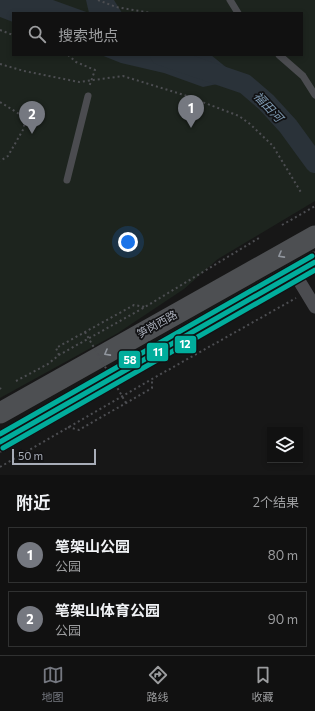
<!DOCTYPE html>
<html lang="zh">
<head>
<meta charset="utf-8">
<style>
	:root { --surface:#111; --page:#1a1a1a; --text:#f1f3f6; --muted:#9c9d9f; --line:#303131; --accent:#757880 }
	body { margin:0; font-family:Commissioner,"Noto Sans SC",sans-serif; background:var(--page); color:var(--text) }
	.controls { position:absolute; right:12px; bottom:12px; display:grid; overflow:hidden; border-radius:0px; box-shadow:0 2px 6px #0003 }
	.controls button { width:36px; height:36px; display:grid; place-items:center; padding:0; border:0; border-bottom:1px solid var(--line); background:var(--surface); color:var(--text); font:20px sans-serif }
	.scale { position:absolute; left:12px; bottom:10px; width:84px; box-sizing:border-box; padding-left:4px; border:2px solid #a8adb8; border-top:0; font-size:11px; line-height:14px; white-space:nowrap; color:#a8adb8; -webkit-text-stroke:3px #111113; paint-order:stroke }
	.you { position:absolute; left:128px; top:242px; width:14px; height:14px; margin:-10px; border:3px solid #fff; border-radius:50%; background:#1a73e8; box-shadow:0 0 0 6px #1a73e833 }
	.badge { display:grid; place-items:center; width:26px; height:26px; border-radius:50%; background:var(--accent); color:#fff; font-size:13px; font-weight:700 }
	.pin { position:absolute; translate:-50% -33px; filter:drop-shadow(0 1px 2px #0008) }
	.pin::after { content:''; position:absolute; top:21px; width:14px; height:12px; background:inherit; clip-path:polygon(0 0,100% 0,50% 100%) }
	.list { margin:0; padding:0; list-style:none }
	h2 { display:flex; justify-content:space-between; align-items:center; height:52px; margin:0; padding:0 16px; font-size:17px }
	h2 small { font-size:13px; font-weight:400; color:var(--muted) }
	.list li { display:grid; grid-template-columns:26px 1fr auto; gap:12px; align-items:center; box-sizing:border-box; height:56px; margin:0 8px 8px; padding:0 8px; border:1px solid var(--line); border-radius:0px }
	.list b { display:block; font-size:15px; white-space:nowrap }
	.list p { margin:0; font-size:13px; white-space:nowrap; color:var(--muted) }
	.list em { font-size:13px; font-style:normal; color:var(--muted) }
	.icon { flex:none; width:22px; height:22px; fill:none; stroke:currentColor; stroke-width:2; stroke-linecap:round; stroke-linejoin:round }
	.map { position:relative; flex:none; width:315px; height:475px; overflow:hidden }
	.search { position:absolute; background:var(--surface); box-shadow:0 2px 6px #0003; left:12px; right:12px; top:12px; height:44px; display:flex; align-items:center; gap:10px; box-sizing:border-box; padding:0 14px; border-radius:0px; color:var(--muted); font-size:15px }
	.sheet { height:180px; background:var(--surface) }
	nav { display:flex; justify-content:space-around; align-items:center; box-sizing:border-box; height:56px; border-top:1px solid var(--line); background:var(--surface); font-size:11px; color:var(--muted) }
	nav a { display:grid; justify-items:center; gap:2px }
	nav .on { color:var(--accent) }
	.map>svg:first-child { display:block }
	.green { fill:#1d241e; fill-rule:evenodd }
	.water { fill:#2a3239 }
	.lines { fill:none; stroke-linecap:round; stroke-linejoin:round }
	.river { stroke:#2a3239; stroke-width:20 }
	.path { stroke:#4d4e52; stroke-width:2; stroke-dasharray:2 3; stroke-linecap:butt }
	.lane { stroke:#4b4c50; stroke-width:7 }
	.street { stroke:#4b4c50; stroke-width:13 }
	.primary { stroke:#4d4f52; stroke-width:21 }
	.path-bridge { stroke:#4d4e52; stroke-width:2; stroke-dasharray:2 3; stroke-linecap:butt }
	.bus-1-casing { stroke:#111113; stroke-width:8 }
	.bus-2-casing { stroke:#111113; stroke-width:8 }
	.bus-3-casing { stroke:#111113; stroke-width:8 }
	.bus-1 { stroke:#01ad9c; stroke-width:5 }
	.bus-2 { stroke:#01ad9c; stroke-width:5 }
	.bus-3 { stroke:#01ad9c; stroke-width:5 }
	.oneway { stroke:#91969e }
	.labels { text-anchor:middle; stroke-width:3.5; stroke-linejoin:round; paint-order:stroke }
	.street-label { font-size:11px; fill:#a8adb8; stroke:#111113 }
	.water-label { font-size:12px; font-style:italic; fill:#7f9bb3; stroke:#111113 }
	.line-badge { stroke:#111113; stroke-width:1.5 }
	.badge-label { font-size:11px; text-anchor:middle; font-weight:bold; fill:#fff }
</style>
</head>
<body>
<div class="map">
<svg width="315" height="475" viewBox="0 0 315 475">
	<rect width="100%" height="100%" fill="#171717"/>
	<path class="green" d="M0 0H315V201L218 259 184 289 118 333 0 398ZM13 13H302V55H13Z"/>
	<g class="water">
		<path d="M0 0H53L89 13 86 0H114L122 13H13V22L0 17Z"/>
		<path d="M101 55H211L227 68 222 83 203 87 164 73 121 63Z"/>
	</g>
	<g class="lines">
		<path class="river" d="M160 55 245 84 266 102 288 126 315 163"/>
		<g class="path">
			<path d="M98 0 116 7 151 13"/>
			<path d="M0 30 13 35"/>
			<path d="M68 55 76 62 95 70 89 87"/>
			<path d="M0 64 24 71 79 82 123 76 184 95 239 116 250 124 273 146 302 194"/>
			<path d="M0 102 21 115 24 121V128L8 156 0 161"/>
			<path d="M282 225 315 206"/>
			<path d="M59 355 56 348 134 305 145 307"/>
			<path d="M16 381 48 364 59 355 145 307 259 238"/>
			<path d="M0 388 1 389"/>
			<path d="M68 427 79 430 152 388V379"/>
			<path d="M0 467 152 379 296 298"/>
		</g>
		<g class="lane">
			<path d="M230 0 238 13"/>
			<path d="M279 55 303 76 315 95"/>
			<path d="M67 180 88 96"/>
		</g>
		<path class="street" d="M295 274 315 307"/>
		<g class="primary">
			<path d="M0 413 315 236"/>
			<path d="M0 442 315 262"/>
		</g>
		<path class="path-bridge" d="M85 332 126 403"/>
		<defs>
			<path id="bus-1" d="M0 442 315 262"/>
			<path id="bus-2" d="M3 448 315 270"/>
			<path id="bus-3" d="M0 434 312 256"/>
		</defs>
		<use href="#bus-1" class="bus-1-casing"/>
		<use href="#bus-2" class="bus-2-casing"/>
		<use href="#bus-3" class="bus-3-casing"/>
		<use href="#bus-1" class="bus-1"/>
		<use href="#bus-2" class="bus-2"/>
		<use href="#bus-3" class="bus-3"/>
	</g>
	<defs><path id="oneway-chevron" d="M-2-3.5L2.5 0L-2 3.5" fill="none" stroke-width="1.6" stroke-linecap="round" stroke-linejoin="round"/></defs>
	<g class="oneway">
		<use href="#oneway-chevron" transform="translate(281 255) rotate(151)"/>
		<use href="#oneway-chevron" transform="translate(107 353) rotate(151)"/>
	</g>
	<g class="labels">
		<g class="street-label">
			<text transform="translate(157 324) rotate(-29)" y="4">笋岗西路</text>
		</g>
		<g class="water-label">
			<text transform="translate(268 107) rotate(47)" y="4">福田河</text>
		</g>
	</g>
	<g class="line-badge">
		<rect x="174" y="335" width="23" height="19" rx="4" fill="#01ad9c"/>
		<rect x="146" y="342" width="23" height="20" rx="4" fill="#01ad9c"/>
		<rect x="118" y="350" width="23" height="19" rx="4" fill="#01ad9c"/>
	</g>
	<g class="badge-label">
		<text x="185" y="348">12</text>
		<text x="158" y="356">11</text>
		<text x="130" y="364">58</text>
	</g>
</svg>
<div class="controls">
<button><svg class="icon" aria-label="layers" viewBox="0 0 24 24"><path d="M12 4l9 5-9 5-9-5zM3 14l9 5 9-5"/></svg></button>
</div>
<div class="scale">50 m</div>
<div class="you"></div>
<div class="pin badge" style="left:191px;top:128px">1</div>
<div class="pin badge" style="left:32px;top:134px">2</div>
<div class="search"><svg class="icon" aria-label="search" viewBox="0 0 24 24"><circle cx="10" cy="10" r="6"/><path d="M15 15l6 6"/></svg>搜索地点</div>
</div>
<section class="sheet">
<h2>附近<small>2个结果</small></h2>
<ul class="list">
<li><span class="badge">1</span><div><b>笔架山公园</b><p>公园</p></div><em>80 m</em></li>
<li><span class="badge">2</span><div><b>笔架山体育公园</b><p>公园</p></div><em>90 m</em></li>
</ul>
</section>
<nav>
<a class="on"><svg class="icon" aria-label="map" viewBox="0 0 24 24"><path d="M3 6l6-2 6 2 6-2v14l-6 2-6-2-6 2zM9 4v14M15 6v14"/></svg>地图</a>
<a><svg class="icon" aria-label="directions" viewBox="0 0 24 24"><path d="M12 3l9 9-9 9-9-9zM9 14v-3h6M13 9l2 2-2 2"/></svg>路线</a>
<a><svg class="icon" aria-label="saved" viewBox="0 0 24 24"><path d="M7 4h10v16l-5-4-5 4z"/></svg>收藏</a>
</nav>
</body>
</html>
